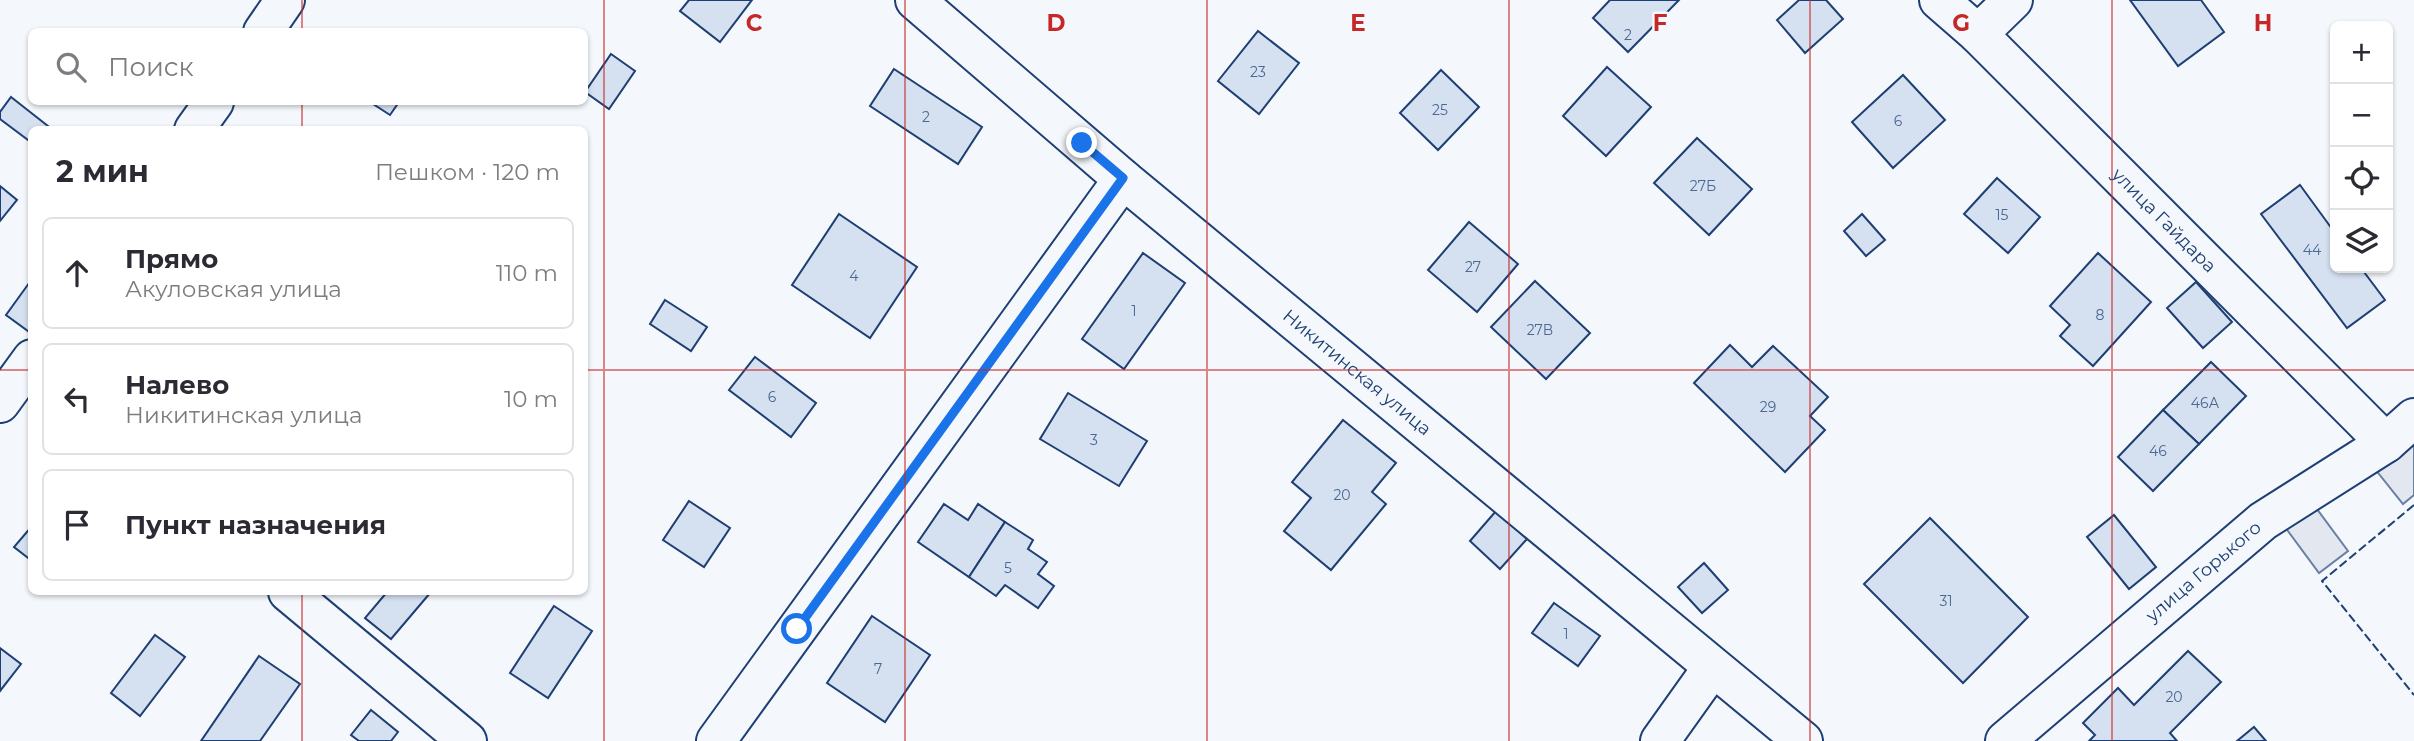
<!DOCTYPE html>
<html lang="ru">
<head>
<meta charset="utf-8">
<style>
	:root { --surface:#fff; --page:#f2f2f3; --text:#2b2b33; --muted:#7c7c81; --line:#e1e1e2 }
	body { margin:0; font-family:Montserrat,sans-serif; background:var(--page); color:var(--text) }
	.controls { position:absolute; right:21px; top:21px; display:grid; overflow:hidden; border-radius:10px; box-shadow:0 2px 5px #0004 }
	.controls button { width:63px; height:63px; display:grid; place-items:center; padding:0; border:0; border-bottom:2px solid var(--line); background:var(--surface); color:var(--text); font:35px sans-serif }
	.stop { position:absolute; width:21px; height:21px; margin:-16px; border:5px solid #1a73e8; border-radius:50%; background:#fff }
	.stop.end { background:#1a73e8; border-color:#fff; box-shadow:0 2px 7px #0008 }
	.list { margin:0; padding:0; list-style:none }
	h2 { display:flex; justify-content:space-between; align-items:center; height:91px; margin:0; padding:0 28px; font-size:30px }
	h2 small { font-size:23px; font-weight:400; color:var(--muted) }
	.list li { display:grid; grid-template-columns:46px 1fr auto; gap:21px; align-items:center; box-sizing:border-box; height:112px; margin:0 14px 14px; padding:0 14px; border:2px solid var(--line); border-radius:10px }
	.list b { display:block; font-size:26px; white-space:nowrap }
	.list p { margin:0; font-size:23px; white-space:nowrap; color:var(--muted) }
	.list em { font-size:23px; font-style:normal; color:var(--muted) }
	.icon { flex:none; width:38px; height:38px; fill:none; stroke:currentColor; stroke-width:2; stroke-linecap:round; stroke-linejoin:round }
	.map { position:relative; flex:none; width:2414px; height:741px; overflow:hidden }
	.search { position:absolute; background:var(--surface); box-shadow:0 2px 5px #0004; left:28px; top:28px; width:560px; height:77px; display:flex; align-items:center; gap:18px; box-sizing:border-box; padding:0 24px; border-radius:10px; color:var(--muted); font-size:26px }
	.panel { position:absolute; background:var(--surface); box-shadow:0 2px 5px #0004; left:28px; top:126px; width:560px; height:469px; border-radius:10px }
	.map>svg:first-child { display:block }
	.parking { fill:#e3e8f0; stroke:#687fa3; stroke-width:2 }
	.building { fill:#d5e0f0; stroke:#1d3f73; stroke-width:2 }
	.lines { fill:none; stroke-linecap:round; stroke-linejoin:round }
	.minor-casing { stroke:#1d3f73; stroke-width:42 }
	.minor { stroke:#f4f7fb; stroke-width:38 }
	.fence { stroke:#1d3f73; stroke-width:2; stroke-dasharray:9 3.5; stroke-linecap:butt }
	.route { stroke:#1a73e8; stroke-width:9 }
	.grid { fill:none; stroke:#c62828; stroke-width:2; stroke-opacity:0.55 }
	.labels { text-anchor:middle; stroke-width:5; stroke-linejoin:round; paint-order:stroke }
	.number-label { font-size:14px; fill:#4b6792 }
	.street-label { font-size:18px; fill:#1d3f73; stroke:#f4f7fb }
	.grid-label { font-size:23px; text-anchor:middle; font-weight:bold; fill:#c62828; stroke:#f4f7fb; stroke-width:5; stroke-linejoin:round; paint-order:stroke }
</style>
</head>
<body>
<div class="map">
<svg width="2414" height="741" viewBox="0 0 2414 741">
	<rect width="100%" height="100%" fill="#f4f7fb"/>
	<g class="parking">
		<path d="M2414 428V495L2403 504 2371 464Z"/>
		<path d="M2311 501 2348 551 2319 573 2282 523Z"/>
	</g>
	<g class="building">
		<path d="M689 0H752L720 42 680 11Z"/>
		<path d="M1610 0H1679L1628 52 1593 18Z"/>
		<path d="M1799 0H1826L1843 19 1805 53 1777 20Z"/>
		<path d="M2130 0H2201L2224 32 2178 66Z"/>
		<path d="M1258 31 1299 63 1259 114 1218 81Z"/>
		<path d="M611 54 635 71 609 109 585 92Z"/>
		<path d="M1607 67 1651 107 1606 156 1563 116Z"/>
		<path d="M894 69 982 127 958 164 870 106Z"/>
		<path d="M1441 70 1479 107 1438 150 1400 113Z"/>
		<path d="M1903 75 1945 120 1893 168 1852 122Z"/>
		<path d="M11 97 53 130H32V143L0 119V112Z"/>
		<path d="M370 102H399L390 115Z"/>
		<path d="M1697 138 1752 189 1709 235 1654 183Z"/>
		<path d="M1997 178 2040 217 2008 253 1964 214Z"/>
		<path d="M2300 185 2335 233V268H2361L2385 300 2347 328 2261 214Z"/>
		<path d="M0 186 17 200 0 221Z"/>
		<path d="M839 214 917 267 870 338 792 285Z"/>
		<path d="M1862 214 1885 240 1866 256 1844 231Z"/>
		<path d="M1469 222 1518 264 1477 312 1428 270Z"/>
		<path d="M1143 253 1185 283 1124 369 1082 339Z"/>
		<path d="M2098 253 2151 302 2093 366 2060 336 2070 325 2050 306Z"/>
		<path d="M32 279V334L6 315Z"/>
		<path d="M1535 281 1590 333 1546 379 1491 327Z"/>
		<path d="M2196 282 2232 322 2203 348 2167 308Z"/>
		<path d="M665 300 707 327 691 351 650 324Z"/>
		<path d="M1730 345 1752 367 1773 346 1828 397 1810 416 1825 430 1785 472 1694 383Z"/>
		<path d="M755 357 816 403 791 437 729 390Z"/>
		<path d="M2211 362 2246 396 2199 444 2163 410Z"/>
		<path d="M1068 393 1147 441 1119 486 1040 439Z"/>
		<path d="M2163 410 2199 444 2153 491 2118 457Z"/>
		<path d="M1343 420 1396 463 1372 492 1386 504 1331 570 1284 531 1311 498 1292 482Z"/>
		<path d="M689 501 730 528 704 567 663 540Z"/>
		<path d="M944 504 968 520 978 504 1005 522 969 577 918 542Z"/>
		<path d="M1496 511 1527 539 1500 569 1470 541Z"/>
		<path d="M2114 515 2156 567 2129 589 2087 537Z"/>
		<path d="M1930 518 2028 617 1963 683 1864 584Z"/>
		<path d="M1005 522 1033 540 1028 549 1047 562 1038 574 1054 586 1038 608 1005 585 996 596 969 577Z"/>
		<path d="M32 526V561L14 547Z"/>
		<path d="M1704 563 1728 590 1702 613 1678 587Z"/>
		<path d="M387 592H431L391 639 365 618Z"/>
		<path d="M1554 603 1600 636 1578 666 1532 633Z"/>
		<path d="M554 606 592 631 548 698 510 673Z"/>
		<path d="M872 616 930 655 885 722 827 683Z"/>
		<path d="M155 635 185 657 140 716 111 693Z"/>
		<path d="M0 648 21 664 0 691Z"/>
		<path d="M2188 651 2221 682 2170 733 2177 741H2089L2095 735 2083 723 2118 688 2134 705Z"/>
		<path d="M259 656 300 684 260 741H201Z"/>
		<path d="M371 710 398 732 391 741H359L351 735Z"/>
		<path d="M2254 727 2266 741H2237Z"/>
	</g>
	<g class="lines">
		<defs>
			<g id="minor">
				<path id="s1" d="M915 0 1123 179 1803 741"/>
				<path id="s2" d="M1939 0 1978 34 2386 443"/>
				<path d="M263 32 285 0"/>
				<path d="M1978 34 2013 0"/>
				<path d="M194 130 214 102"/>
				<path d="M0 403 32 359"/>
				<path d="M288 592 467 741"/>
				<path d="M716 741 1123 179"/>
				<path d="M1660 741 1712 668"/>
				<path id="s3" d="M2005 741 2263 521 2386 443 2414 418"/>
			</g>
		</defs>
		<use href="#minor" class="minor-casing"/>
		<use href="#minor" class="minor"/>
		<path class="fence" d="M2414 505 2322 581 2414 695"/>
	</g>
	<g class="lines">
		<path class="route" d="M797 629 1123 178 1082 143"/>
	</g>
	<path class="grid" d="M302 0V32M604 0V741M905 0V741M1207 0V741M1509 0V741M1810 0V741M2112 0V741M302 102V130M0 370H32M584 370H2414M302 592V741"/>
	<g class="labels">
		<g class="number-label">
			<text x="1628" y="40">2</text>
			<text x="1258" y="77">23</text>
			<text x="1440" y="115">25</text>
			<text x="926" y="122">2</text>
			<text x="1898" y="126">6</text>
			<text x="1703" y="191">27Б</text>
			<text x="2002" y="220">15</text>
			<text x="2312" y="255">44</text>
			<text x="1473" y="272">27</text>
			<text x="854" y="281">4</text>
			<text x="1134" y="316">1</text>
			<text x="2100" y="320">8</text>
			<text x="1540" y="335">27В</text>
			<text x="772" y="402">6</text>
			<text x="2205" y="408">46А</text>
			<text x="1768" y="412">29</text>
			<text x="1094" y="445">3</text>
			<text x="2158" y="456">46</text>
			<text x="1342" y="500">20</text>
			<text x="1008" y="573">5</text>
			<text x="1946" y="606">31</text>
			<text x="1566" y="639">1</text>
			<text x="878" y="674">7</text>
			<text x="2174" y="702">20</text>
		</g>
		<g class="street-label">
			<text dy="6" stroke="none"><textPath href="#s2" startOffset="315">улица Гайдара</textPath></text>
			<text dy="6" stroke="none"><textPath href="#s1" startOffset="578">Никитинская улица</textPath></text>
			<text dy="6" stroke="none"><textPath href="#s3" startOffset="261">улица Горького</textPath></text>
		</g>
	</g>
	<g class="grid-label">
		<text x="754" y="31">C</text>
		<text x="1056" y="31">D</text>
		<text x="1358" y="31">E</text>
		<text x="1660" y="31">F</text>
		<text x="1961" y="31">G</text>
		<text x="2263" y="31">H</text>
	</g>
</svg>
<div class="controls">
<button>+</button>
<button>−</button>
<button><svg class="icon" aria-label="locate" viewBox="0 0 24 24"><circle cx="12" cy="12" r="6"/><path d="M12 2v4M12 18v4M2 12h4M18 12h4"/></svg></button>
<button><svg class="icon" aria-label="layers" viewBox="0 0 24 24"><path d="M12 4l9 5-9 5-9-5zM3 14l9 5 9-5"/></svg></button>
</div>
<div class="stop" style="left:797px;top:629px"></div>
<div class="stop end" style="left:1082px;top:143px"></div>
<div class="search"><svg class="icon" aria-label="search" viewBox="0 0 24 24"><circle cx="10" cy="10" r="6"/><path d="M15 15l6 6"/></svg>Поиск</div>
<section class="panel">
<h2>2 мин<small>Пешком · 120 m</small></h2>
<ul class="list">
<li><svg class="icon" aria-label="ahead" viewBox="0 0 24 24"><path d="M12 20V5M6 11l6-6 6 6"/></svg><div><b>Прямо</b><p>Акуловская улица</p></div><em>110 m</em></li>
<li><svg class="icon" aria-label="left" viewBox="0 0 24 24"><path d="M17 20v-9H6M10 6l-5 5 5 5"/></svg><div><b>Налево</b><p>Никитинская улица</p></div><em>10 m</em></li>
<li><svg class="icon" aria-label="arrive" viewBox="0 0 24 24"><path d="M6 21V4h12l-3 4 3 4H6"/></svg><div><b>Пункт назначения</b></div></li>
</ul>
</section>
</div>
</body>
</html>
